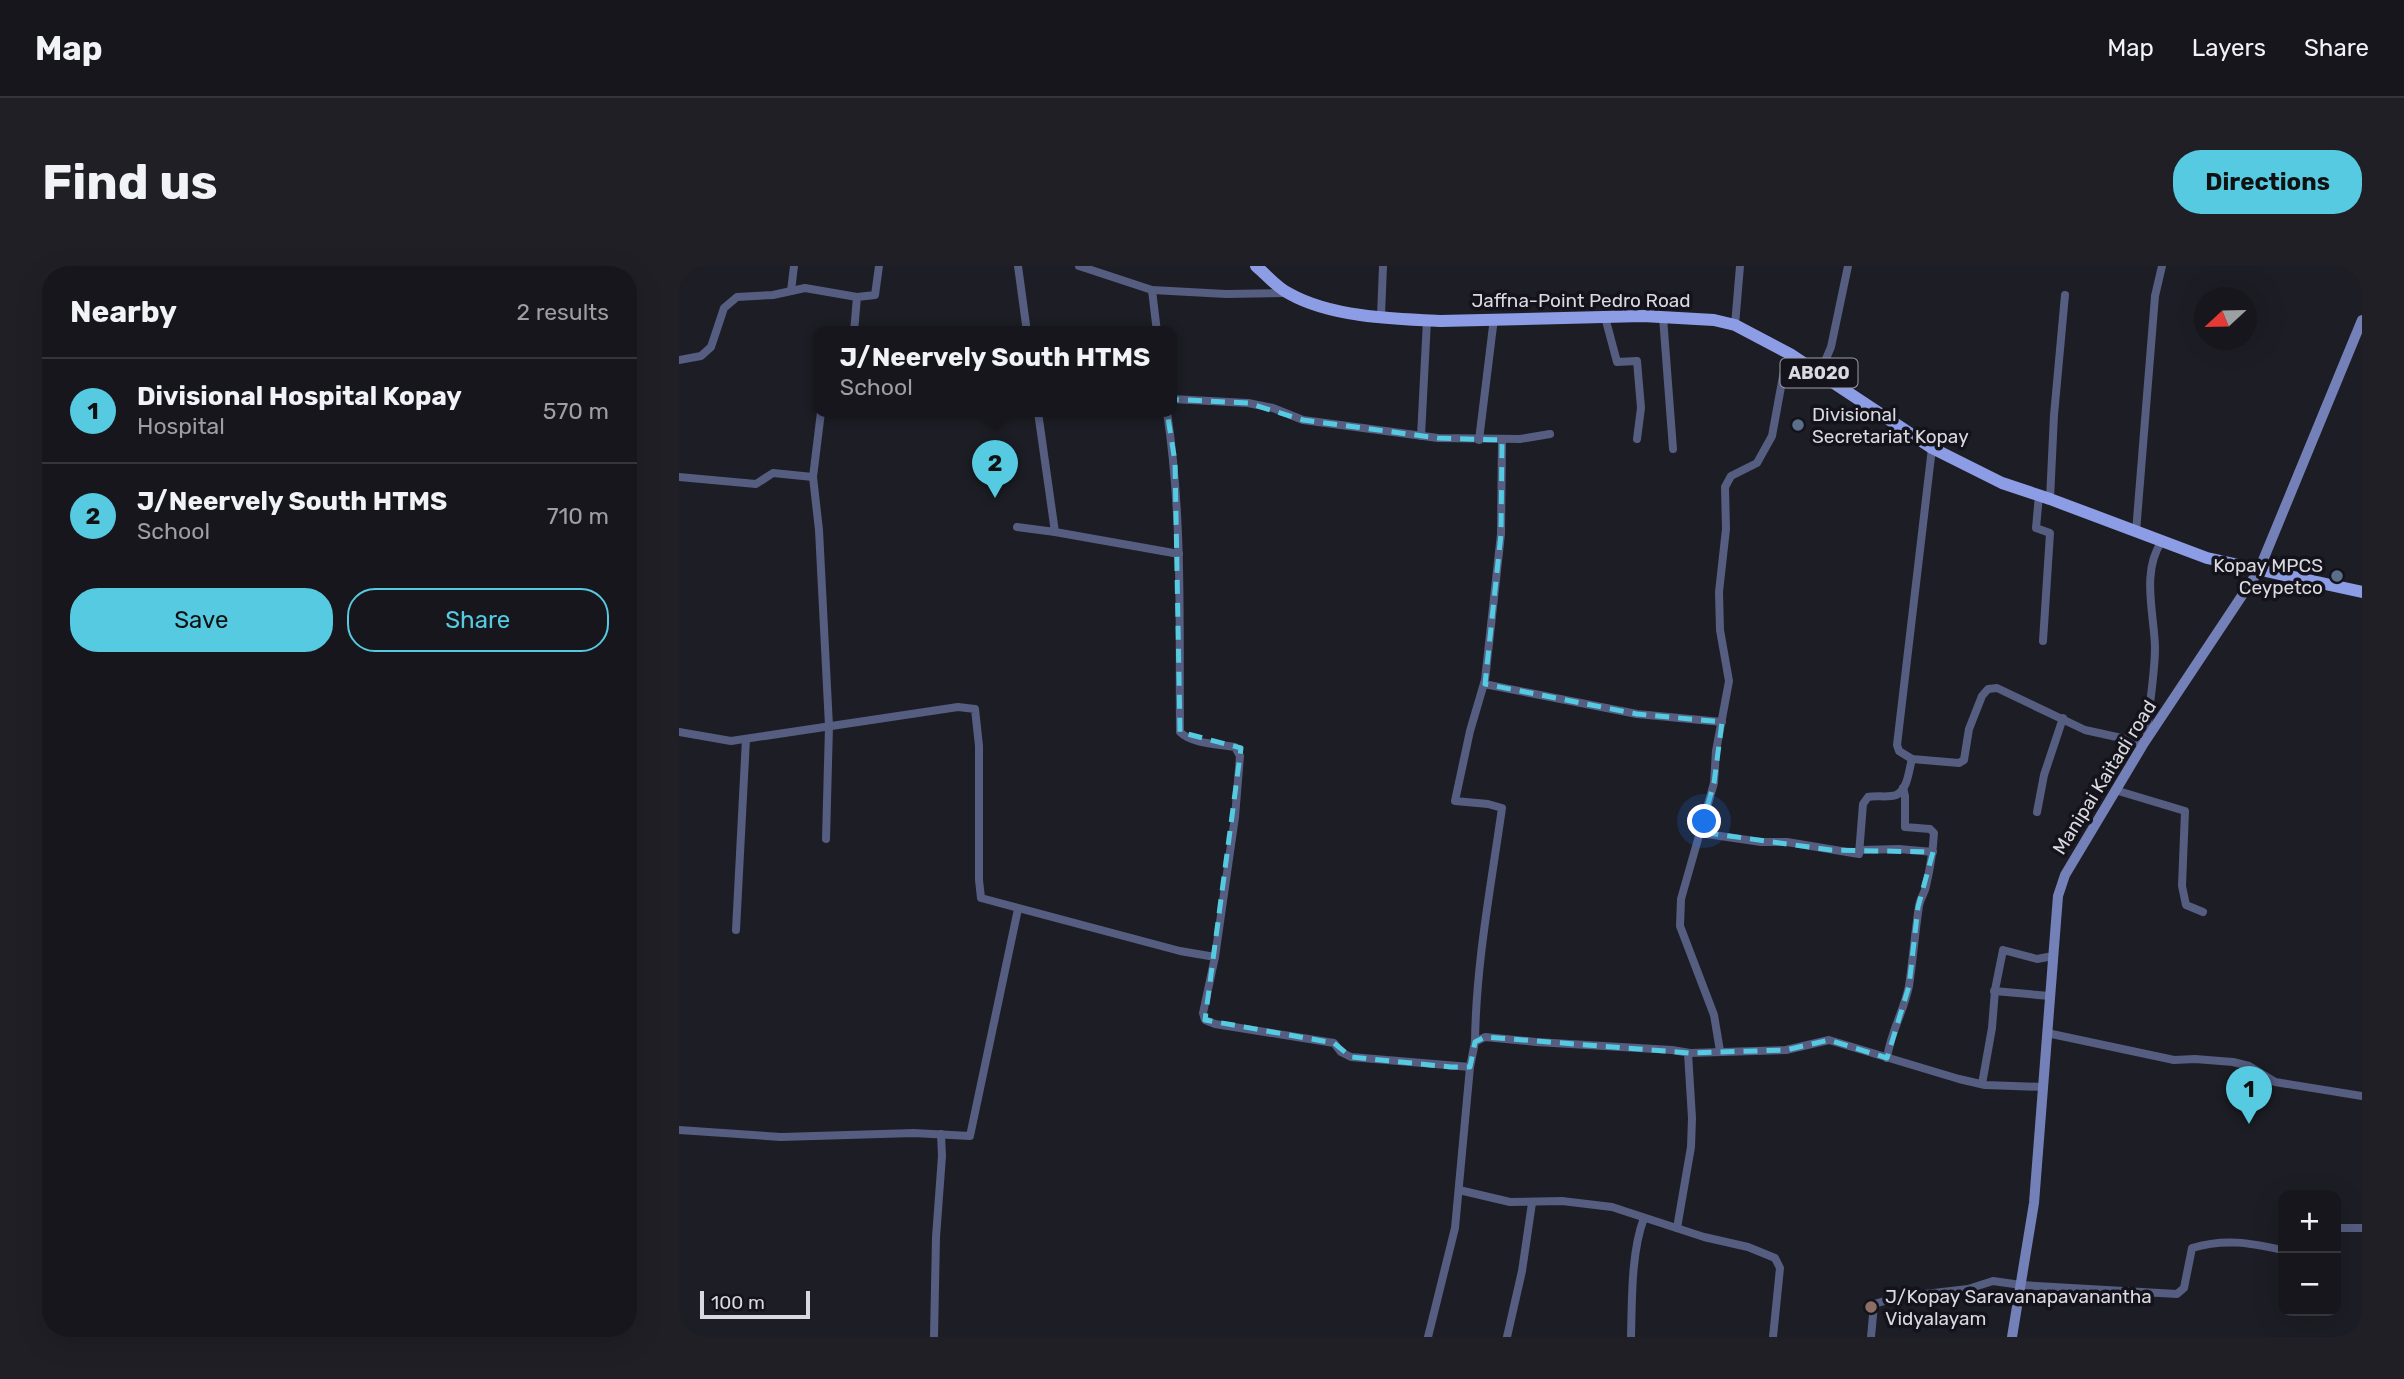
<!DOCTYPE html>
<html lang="en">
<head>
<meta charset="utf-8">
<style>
	:root { --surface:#16161c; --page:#1f1f25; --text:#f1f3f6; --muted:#9e9fa3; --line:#35353b; --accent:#55cae0 }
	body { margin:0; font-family:Rubik,sans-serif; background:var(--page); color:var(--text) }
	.controls { position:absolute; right:21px; bottom:21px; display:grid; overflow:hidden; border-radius:14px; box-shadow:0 7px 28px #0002 }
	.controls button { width:63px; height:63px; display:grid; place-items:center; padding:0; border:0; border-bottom:2px solid var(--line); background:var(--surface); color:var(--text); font:35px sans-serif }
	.compass { position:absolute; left:1515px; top:21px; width:63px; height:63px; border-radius:50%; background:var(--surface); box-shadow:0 7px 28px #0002; rotate:248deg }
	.scale { position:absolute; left:21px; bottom:18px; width:110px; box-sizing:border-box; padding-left:7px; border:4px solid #d9d9df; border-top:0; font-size:19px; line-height:24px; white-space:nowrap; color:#d9d9df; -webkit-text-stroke:5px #14131b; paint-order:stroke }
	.you { position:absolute; left:1026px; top:556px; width:24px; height:24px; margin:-18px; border:5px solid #fff; border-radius:50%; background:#1a73e8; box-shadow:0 0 0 10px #1a73e833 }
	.badge { display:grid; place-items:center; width:46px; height:46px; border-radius:50%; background:var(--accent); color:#111; font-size:23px; font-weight:700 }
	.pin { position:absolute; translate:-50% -58px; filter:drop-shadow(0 2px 4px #0008) }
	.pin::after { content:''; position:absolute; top:37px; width:24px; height:21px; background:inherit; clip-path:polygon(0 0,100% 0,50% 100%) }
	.popup { position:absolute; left:134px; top:60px; width:364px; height:91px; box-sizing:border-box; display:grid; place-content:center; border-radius:14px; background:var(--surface); filter:drop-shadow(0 2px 5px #0005); font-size:23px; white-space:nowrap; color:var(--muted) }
	.popup b { font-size:26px; color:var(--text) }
	.popup::after { content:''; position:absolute; left:50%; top:100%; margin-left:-14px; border:14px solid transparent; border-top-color:var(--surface) }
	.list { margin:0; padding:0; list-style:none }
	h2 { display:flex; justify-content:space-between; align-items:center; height:91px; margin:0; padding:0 28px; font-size:30px }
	h2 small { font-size:23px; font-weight:400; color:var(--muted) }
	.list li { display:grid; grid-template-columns:46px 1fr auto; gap:21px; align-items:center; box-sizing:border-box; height:105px; padding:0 28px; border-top:2px solid var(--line) }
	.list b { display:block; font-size:26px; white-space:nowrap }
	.list p { margin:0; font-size:23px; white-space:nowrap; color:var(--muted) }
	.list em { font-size:23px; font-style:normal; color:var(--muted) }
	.actions { display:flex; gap:14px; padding:21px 28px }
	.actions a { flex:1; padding:16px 0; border:2px solid var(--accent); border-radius:28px; text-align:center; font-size:24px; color:var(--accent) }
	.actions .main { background:var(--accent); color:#111 }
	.map { position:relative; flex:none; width:1683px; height:1071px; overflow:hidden; border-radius:28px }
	header { display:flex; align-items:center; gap:42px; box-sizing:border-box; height:98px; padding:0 35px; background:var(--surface); border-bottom:2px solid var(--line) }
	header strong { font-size:33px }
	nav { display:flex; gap:38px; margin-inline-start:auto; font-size:24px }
	.intro { display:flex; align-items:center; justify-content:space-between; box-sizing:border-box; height:168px; padding:0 42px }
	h1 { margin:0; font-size:49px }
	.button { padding:18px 32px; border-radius:28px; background:var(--accent); color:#111; font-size:24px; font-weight:700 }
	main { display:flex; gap:42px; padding:0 42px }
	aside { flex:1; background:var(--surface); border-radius:28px; box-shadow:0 7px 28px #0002 }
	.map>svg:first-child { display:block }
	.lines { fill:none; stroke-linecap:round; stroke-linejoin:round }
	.street { stroke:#555d80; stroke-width:8 }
	.secondary { stroke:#7481b8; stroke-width:10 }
	.primary { stroke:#8d9de5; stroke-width:12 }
	.marked { fill:none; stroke:#55cae0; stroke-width:5; stroke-dasharray:14 9; stroke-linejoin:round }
	.service-dot { fill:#5c6f8a; stroke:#14131b; stroke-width:2.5 }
	.education-dot { fill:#8d6e63; stroke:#14131b; stroke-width:2.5 }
	.labels { text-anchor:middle; stroke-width:7; stroke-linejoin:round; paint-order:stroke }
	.shield { fill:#14131b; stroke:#9e9ea4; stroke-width:2 }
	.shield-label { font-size:18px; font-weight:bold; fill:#d9d9df }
	.street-label { font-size:19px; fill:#d9d9df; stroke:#14131b }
	.poi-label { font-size:19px; fill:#d9d9df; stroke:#14131b; text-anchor:start }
</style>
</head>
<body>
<header>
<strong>Map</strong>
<nav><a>Map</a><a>Layers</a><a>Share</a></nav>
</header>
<div class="intro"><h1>Find us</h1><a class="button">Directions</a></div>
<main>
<aside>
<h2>Nearby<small>2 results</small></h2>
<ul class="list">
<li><span class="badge">1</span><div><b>Divisional Hospital Kopay</b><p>Hospital</p></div><em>570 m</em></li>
<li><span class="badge">2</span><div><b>J/Neervely South HTMS</b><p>School</p></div><em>710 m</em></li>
</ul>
<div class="actions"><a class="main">Save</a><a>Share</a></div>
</aside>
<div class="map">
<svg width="1683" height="1071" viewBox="0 0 1683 1071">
	<rect width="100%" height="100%" fill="#1d1d25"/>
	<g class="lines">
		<g class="street">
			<path d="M339 0 348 66"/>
			<path d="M400 0 473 24 547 28 607 27"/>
			<path d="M473 24 478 66"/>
			<path d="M112 25 115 0"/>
			<path d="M702 50 704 0"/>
			<path d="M926 51 938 96 958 95 962 142 958 173"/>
			<path d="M984 51 994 183"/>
			<path d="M1056 59 1061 0"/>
			<path d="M175 66 178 31 196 29 200 0"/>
			<path d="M0 94 22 90 32 81 45 42 58 31 94 29 126 22 178 31"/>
			<path d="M1141 107 1152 81 1169 0"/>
			<path d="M493 133 569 137 594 142 624 154 759 172 841 173 871 168"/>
			<path d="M142 146 134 211 140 264 150 460 147 573"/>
			<path d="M488 146C504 252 500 359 501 466 513 478 539 478 556 481L561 490 556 551 536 691"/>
			<path d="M742 170 748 54"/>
			<path d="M800 174 815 52"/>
			<path d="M1253 182 1218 479 1220 485 1233 493 1280 497 1285 494 1290 463 1303 430 1309 423 1318 422 1406 464 1465 477"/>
			<path d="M0 211 77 218 94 207 134 211"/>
			<path d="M1360 229 1357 262 1371 267 1364 375"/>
			<path d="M1371 233 1375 149 1386 29"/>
			<path d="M338 261 376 266 359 146"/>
			<path d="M376 266 500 288"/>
			<path d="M1457 266 1476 30 1483 0"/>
			<path d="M805 418 958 448 1043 456"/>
			<path d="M0 466 52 475 279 441 296 443 300 480V614L302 632 501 685 536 691 524 747 526 754 536 758 655 777 662 786 672 791 791 801 796 776 806 771 857 776 993 784 1011 787 1107 784 1150 774 1280 813 1306 819 1364 821"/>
			<path d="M1468 472C1469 442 1476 411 1476 381 1475 347 1462 305 1483 275"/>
			<path d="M1436 524 1506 545 1503 620 1507 639 1524 646"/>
			<path d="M1358 546 1365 509 1384 452"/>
			<path d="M1021 567 1082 576H1108L1180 588 1184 538 1189 531C1197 529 1209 532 1217 529 1229 524 1230 503 1233 493"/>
			<path d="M1180 584 1220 583 1254 586"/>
			<path d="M57 664 67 473"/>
			<path d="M1315 725 1371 730"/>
			<path d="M1368 767 1495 794 1516 793 1554 796 1570 800 1596 816 1683 830"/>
			<path d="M796 776C797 697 812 620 823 542L809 538 776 535 791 465 806 414 822 268 823 174"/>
			<path d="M1041 785 1035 749 1001 660 1002 633 1035 517 1037 485 1050 415 1041 364 1040 326 1047 263 1046 221 1052 210 1078 197 1093 170 1104 110 1111 88"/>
			<path d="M1208 792C1212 765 1225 745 1230 720 1234 693 1236 666 1240 640 1241 632 1246 627 1247 620 1251 603 1254 584 1255 567L1251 563 1226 561V530L1224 522"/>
			<path d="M1303 818 1313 762 1316 724 1324 684 1358 693 1374 690"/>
			<path d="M0 864 102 871 235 867 291 870 339 643"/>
			<path d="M780 924 831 936 883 935 933 941 1025 971 1069 981 1096 992 1101 1002 1094 1071"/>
			<path d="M998 962 1012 881 1013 852 1009 787"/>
			<path d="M1657 962H1683"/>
			<path d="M255 1071 257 971 263 890 262 868"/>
			<path d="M749 1071 776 962 791 801"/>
			<path d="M828 1071 843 1005 853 937"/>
			<path d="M952 1071C953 1035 952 986 965 952"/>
			<path d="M1192 1071 1195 1038 1220 1031 1289 1023 1314 1015 1342 1019 1498 1028 1505 1022 1513 982C1546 972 1571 977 1604 984"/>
		</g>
		<path class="secondary" d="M1333 1071 1355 937 1379 630 1386 609 1465 477 1580 304 1683 54"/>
		<path class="primary" d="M577 0C588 9 598 22 611 28 652 51 714 53 761 55L964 50 1035 54 1056 59 1111 88 1253 182 1323 217 1371 233 1528 292 1683 326"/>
	</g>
	<path class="marked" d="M486 133 569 137 624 154 759 172 823 174 822 268 806 418 958 448 1043 456 1035 517 1021 566 1152 584 1254 586 1239 641 1230 720 1208 792 1150 774 1107 784 1011 787 806 771 796 776 791 801H772L672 791 655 777 526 754 562 482 501 466 496 196Z"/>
	<g class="service-dot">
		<circle cx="1119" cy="159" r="7"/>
		<circle cx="1658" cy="310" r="7"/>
	</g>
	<circle class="education-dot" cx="1192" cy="1041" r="7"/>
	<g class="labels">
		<rect class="shield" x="1101.5" y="92.5" width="77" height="29" rx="5"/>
		<g class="shield-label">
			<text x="1140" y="113">AB020</text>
		</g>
		<g class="street-label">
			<text x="902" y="41">Jaffna-Point Pedro Road</text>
			<text transform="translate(1425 511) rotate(-58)" y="7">Manipai Kaitadi road</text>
		</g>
		<g class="poi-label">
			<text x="1133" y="155">Divisional<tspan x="1133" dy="22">Secretariat Kopay</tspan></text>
			<text x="1644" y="306" text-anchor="end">Kopay MPCS<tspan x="1644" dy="22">Ceypetco</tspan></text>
			<text x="1206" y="1037">J/Kopay Saravanapavanantha<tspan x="1206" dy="22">Vidyalayam</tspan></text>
		</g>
	</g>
</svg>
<div class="controls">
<button>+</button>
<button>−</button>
</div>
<svg class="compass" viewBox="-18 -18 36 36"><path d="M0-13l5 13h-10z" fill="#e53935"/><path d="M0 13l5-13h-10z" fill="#9e9fa3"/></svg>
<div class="scale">100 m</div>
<div class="you"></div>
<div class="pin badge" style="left:1570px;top:858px">1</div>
<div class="pin badge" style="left:316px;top:232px">2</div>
<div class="popup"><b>J/Neervely South HTMS</b>School</div>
</div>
</main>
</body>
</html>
